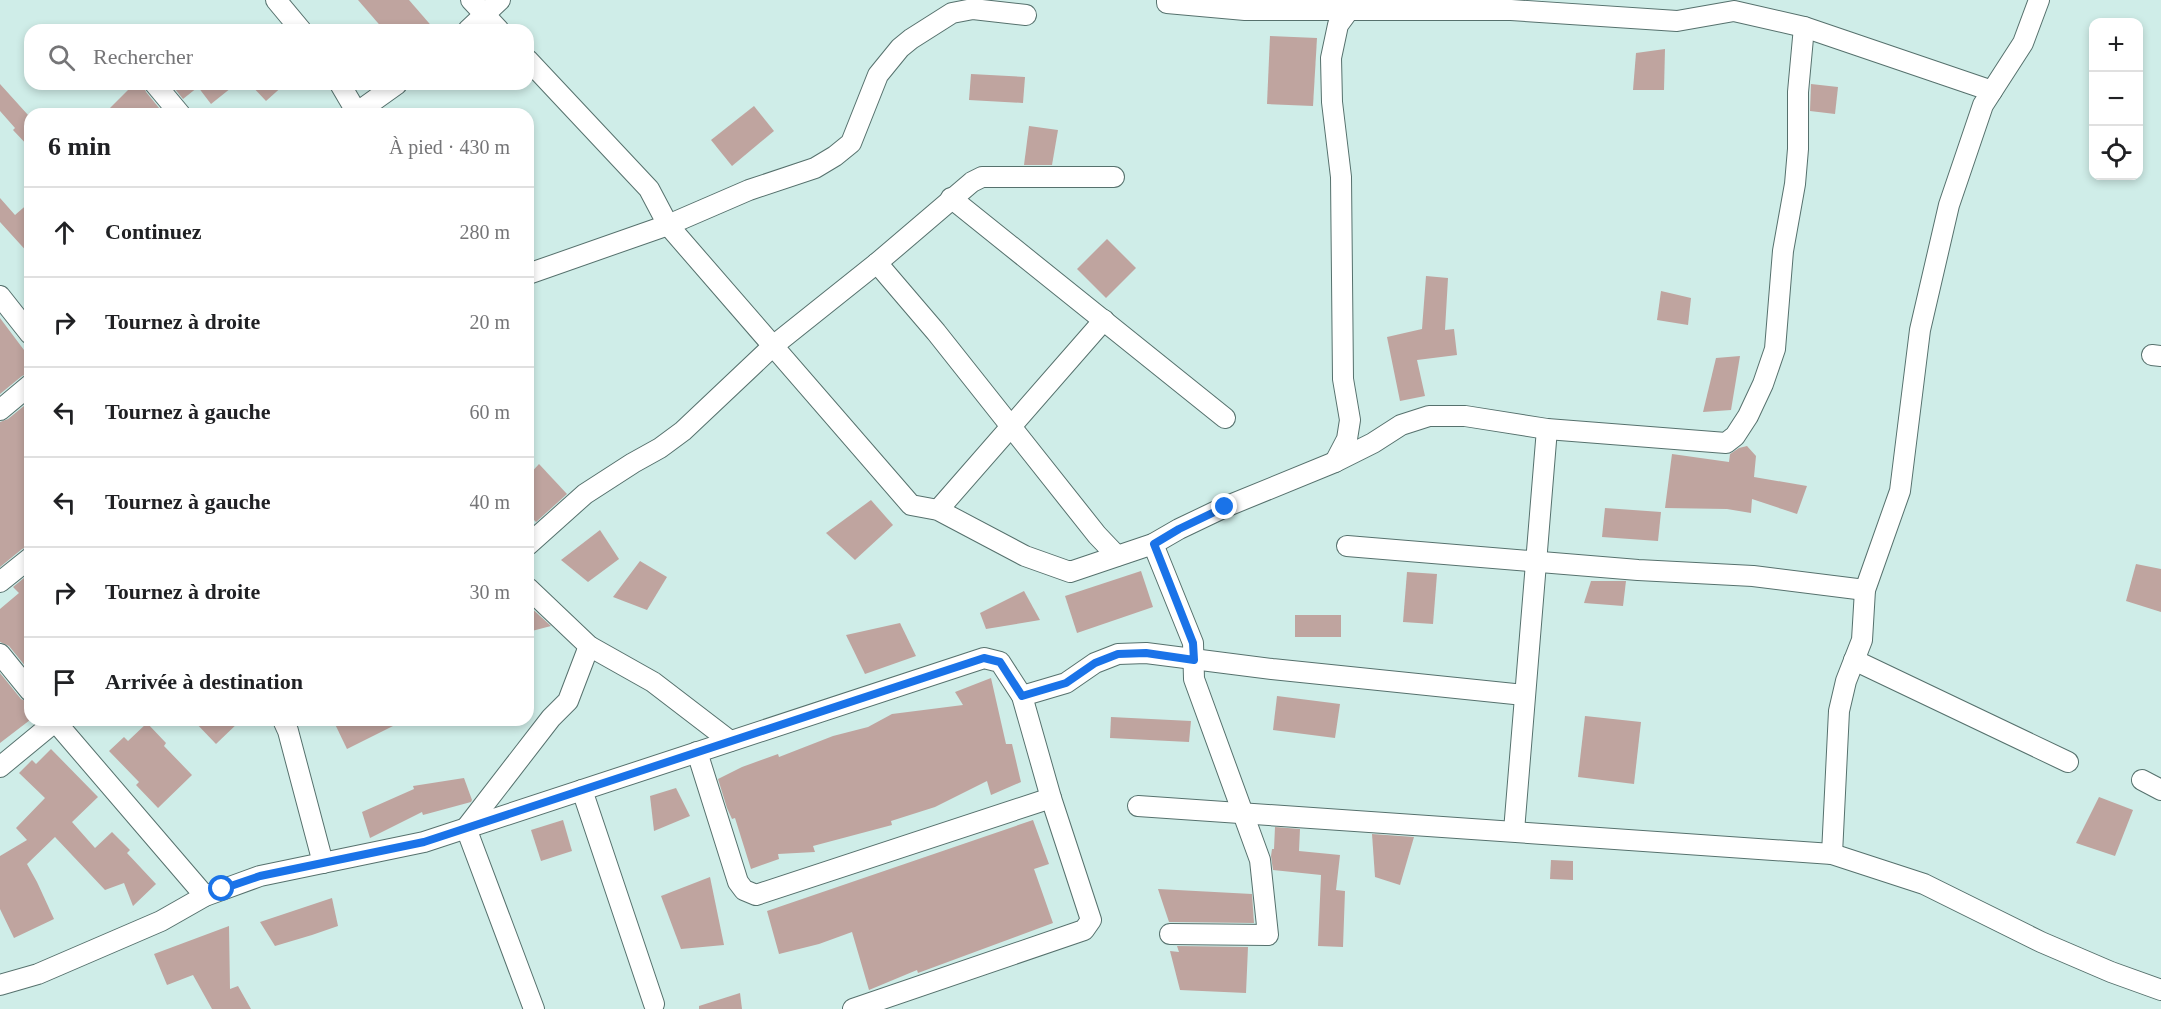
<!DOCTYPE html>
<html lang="fr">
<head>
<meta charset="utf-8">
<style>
	:root { --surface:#fff; --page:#f6f6f6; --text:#202124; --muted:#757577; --line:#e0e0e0 }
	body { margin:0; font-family:"Times New Roman",serif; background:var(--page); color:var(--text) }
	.controls { position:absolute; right:18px; top:18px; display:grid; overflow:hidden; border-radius:12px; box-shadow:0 3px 9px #0003 }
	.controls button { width:54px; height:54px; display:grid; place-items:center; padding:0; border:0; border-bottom:2px solid var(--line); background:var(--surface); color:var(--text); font:30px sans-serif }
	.stop { position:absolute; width:18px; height:18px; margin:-14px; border:4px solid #1a73e8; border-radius:50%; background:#fff }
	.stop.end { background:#1a73e8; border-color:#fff; box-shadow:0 2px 6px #0008 }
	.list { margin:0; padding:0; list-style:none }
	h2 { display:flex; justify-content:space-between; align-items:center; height:78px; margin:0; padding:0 24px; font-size:26px }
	h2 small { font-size:20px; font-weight:400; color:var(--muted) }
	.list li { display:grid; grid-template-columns:39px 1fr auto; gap:18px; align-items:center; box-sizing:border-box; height:90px; padding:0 24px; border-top:2px solid var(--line) }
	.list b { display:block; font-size:22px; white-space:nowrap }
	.list em { font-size:20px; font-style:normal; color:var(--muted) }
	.icon { flex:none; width:33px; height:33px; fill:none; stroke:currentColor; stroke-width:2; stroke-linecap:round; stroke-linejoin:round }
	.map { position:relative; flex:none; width:2161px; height:1009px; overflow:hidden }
	.search { position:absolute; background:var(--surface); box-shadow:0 3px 9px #0003; left:24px; top:24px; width:510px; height:66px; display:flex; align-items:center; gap:15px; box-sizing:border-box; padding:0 21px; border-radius:18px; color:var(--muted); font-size:22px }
	.panel { position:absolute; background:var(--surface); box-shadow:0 3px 9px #0003; left:24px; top:108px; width:510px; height:618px; border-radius:18px }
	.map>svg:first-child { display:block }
	.building { fill:#bfa49f }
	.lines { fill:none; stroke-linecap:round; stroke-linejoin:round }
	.minor-casing { stroke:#56716d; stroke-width:22 }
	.minor { stroke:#fff; stroke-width:20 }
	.route { stroke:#1a73e8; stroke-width:8 }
</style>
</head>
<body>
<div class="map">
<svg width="2161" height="1009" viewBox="0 0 2161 1009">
	<rect width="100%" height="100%" fill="#cfede8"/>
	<g class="building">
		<path d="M358 0H409L435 30H384Z"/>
		<path d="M1270 36 1317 38 1313 106 1267 104Z"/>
		<path d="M1665 49 1664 90H1633L1636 53Z"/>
		<path d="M971 74 1025 77 1023 103 969 100Z"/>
		<path d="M0 84 28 115 30 113V148L13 130 15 128 0 111Z"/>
		<path d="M134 84H143L146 92 164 114H104Z"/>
		<path d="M171 84H236L211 104 198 87 183 99Z"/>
		<path d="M250 84H285L266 101Z"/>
		<path d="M1811 84 1838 87 1835 114 1810 111Z"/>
		<path d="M754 106 774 131 732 166 711 140Z"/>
		<path d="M1029 126 1058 130 1052 165H1024Z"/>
		<path d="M0 198 15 215 30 202V255L0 222Z"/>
		<path d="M1107 239 1136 268 1106 298 1077 269Z"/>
		<path d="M1426 276 1448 278 1445 330 1454 329 1457 355 1417 360 1425 396 1400 401 1387 337 1422 329Z"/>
		<path d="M1661 291 1691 298 1688 325 1657 320Z"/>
		<path d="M0 318 30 358V373L22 376 0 394Z"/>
		<path d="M1740 356 1731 410 1703 412 1716 358Z"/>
		<path d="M30 401V546L22 549 0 567V422L8 419Z"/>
		<path d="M1747 446 1756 456 1754 477 1807 486 1797 514 1752 499 1751 513 1727 509 1665 508 1672 454 1729 462 1730 454 1739 448Z"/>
		<path d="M539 464 567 494 536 522 528 514V476Z"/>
		<path d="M871 500 893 525 855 560 826 533Z"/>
		<path d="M1605 508 1661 512 1658 541 1602 537Z"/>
		<path d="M600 530 619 559 588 582 561 560Z"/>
		<path d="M640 561 667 577 647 610 613 597Z"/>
		<path d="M2136 564 2161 569V612L2126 601Z"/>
		<path d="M1141 571 1153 607 1077 633 1065 596Z"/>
		<path d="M1407 572 1437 574 1433 624 1403 622Z"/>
		<path d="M30 573V672L9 646 0 642V609L19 593 13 587Z"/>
		<path d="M1591 581H1626L1623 606 1584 603Z"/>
		<path d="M1024 591 1040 620 986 629 980 613Z"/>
		<path d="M528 605 551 626 528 632Z"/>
		<rect x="1295" y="615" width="46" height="22"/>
		<path d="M900 623 916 656 865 674 846 635Z"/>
		<path d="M0 673 21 699 30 703V720L0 743Z"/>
		<path d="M991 678 1006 744H1012L1021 782 991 795 987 781 935 807 891 821 892 825 813 846 815 852 778 854 779 859 751 869 735 818 732 819 727 808 718 779 742 767 778 754 779 757 833 736 868 727 892 714 963 705 955 692Z"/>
		<path d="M1277 696 1340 704 1335 738 1273 730Z"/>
		<path d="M1585 716 1641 722 1634 784 1578 777Z"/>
		<path d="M1111 717 1191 721 1189 742 1110 738Z"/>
		<path d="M193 720H241L216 744Z"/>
		<path d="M333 720H405L347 749Z"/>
		<path d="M147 723 166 743 164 746 192 775 158 808 136 785 139 782 109 751 124 737 128 741Z"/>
		<path d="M51 749 98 797 72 822 95 848 112 832 130 850 127 853 156 884 133 906 124 883 105 890 55 837 27 864 37 882 54 919 14 938 0 909V856L27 840 16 828 45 798 19 773 32 760 36 764Z"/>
		<path d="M464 778 472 800 471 802 423 815 422 812 370 838 362 812 414 789 413 786Z"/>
		<path d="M676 788 690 816 654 831 650 796Z"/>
		<path d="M2099 797 2133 810 2115 856 2076 843Z"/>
		<path d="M563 820 572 851 541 861 531 830Z"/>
		<path d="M1033 820 1049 864 1034 869 1053 923 918 973 917 970 869 990 852 932 819 944 779 954 767 911Z"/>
		<path d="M1275 827 1300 829 1299 851 1340 855 1336 890 1345 891 1343 947 1318 946 1321 875 1273 870 1271 856 1272 849H1274Z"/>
		<path d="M1372 834 1414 837 1400 885 1375 877Z"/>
		<path d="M1551 860 1573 861V880L1550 879Z"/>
		<path d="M710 877 724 945 681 949 661 896Z"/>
		<path d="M1158 889 1252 894 1254 923 1169 922Z"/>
		<path d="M332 898 338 926 312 935 275 946 260 922Z"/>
		<path d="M229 926 230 989 238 986 251 1009H212L193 975 167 985 154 954Z"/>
		<path d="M1177 946 1248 947 1246 993 1180 990 1170 951 1179 952Z"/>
		<path d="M740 993 742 1009H699V1006Z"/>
	</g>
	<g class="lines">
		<defs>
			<g id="minor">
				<path d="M276 0 301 30"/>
				<path d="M471 0 499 30"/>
				<path d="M1167 0V3L1245 10H1511L1677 21 1734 11 1804 27 1992 91"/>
				<path d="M468 30 500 0"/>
				<path d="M528 60 649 189 668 225 911 505 938 510 1025 556 1070 572 1153 544 1179 529 1225 507 1335 462 1373 443 1401 425 1429 416H1465L1547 429 1726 443 1735 436 1748 416 1763 384 1775 349 1783 251 1795 184 1798 149V92L1804 27"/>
				<path d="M155 84 180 114"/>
				<path d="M340 84 357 113"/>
				<path d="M355 114 397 84"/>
				<path d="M951 198 1225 418"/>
				<path d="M877 263 936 332 1097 535 1117 556"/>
				<path d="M528 274 668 225 749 190 815 168 835 156 851 143 878 75 900 48 911 39 952 13 973 9 1026 15"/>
				<path d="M0 296 30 334"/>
				<path d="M2152 355 2161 356"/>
				<path d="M0 410 30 385"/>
				<path d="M1335 462 1347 439 1350 420 1343 379 1341 177 1332 102 1331 58 1338 25 1349 10"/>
				<path d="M938 510 1104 320"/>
				<path d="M1153 544 1193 643 1194 679 1260 860 1268 935 1170 934"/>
				<path d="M528 545 585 494 633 463 660 448 683 431 773 346 877 263 972 182 982 177H1114"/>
				<path d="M1347 546 1638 570 1753 576 1865 590"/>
				<path d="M0 582 30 558"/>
				<path d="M528 588 589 646 653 682 730 741"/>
				<path d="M0 654 30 691"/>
				<path d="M1854 660 2068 762"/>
				<path d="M1022 696 1066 683 1095 663 1118 654 1146 653 1272 669 1524 695"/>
				<path d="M54 720 205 896"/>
				<path d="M283 720 288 731 323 863"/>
				<path d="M697 752 738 882 744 890 756 895 1051 798"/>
				<path d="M0 767 57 720"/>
				<path d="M2142 780 2161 790"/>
				<path d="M582 790 654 1004"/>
				<path d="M1138 806 1832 854 1924 884 2041 942 2111 972 2161 990"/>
				<path d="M1514 831 1547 429"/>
				<path d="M1832 854 1839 711 1846 681 1862 640 1865 590 1900 491 1920 330 1949 205 1983 105 2023 43 2039 0"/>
				<path d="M0 985 38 974 161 921 205 896 260 876 424 842 984 658 1000 662 1022 696 1051 798 1091 920 1084 930 853 1009"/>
				<path d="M534 1009 466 828 551 718 568 701 589 646"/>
			</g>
		</defs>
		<use href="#minor" class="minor-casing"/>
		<use href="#minor" class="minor"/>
	</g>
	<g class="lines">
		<path class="route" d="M222 889 260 876 424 842 984 658 1000 662 1022 696 1066 683 1095 663 1118 654 1146 653 1194 660 1193 643 1154 544 1179 529 1225 507"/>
	</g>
</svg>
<div class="controls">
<button>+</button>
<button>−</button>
<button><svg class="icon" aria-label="locate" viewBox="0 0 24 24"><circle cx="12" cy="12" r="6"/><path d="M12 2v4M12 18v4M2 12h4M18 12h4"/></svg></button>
</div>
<div class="stop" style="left:222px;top:889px"></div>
<div class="stop end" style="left:1225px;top:507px"></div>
<div class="search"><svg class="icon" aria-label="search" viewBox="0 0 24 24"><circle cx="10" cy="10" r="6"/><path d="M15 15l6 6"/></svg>Rechercher</div>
<section class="panel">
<h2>6 min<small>À pied · 430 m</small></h2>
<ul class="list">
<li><svg class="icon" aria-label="ahead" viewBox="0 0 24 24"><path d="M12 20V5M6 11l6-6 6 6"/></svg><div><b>Continuez</b></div><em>280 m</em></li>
<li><svg class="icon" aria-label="right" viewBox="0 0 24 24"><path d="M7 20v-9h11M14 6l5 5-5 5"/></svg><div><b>Tournez à droite</b></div><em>20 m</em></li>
<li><svg class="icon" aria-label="left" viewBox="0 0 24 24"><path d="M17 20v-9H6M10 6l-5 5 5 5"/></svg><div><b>Tournez à gauche</b></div><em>60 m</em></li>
<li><svg class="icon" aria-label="left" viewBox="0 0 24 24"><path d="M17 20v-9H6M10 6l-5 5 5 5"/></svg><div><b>Tournez à gauche</b></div><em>40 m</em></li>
<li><svg class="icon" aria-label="right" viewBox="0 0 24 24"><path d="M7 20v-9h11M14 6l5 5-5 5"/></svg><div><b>Tournez à droite</b></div><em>30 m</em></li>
<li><svg class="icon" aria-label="arrive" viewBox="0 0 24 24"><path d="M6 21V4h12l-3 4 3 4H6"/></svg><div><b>Arrivée à destination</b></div></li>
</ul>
</section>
</div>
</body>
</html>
